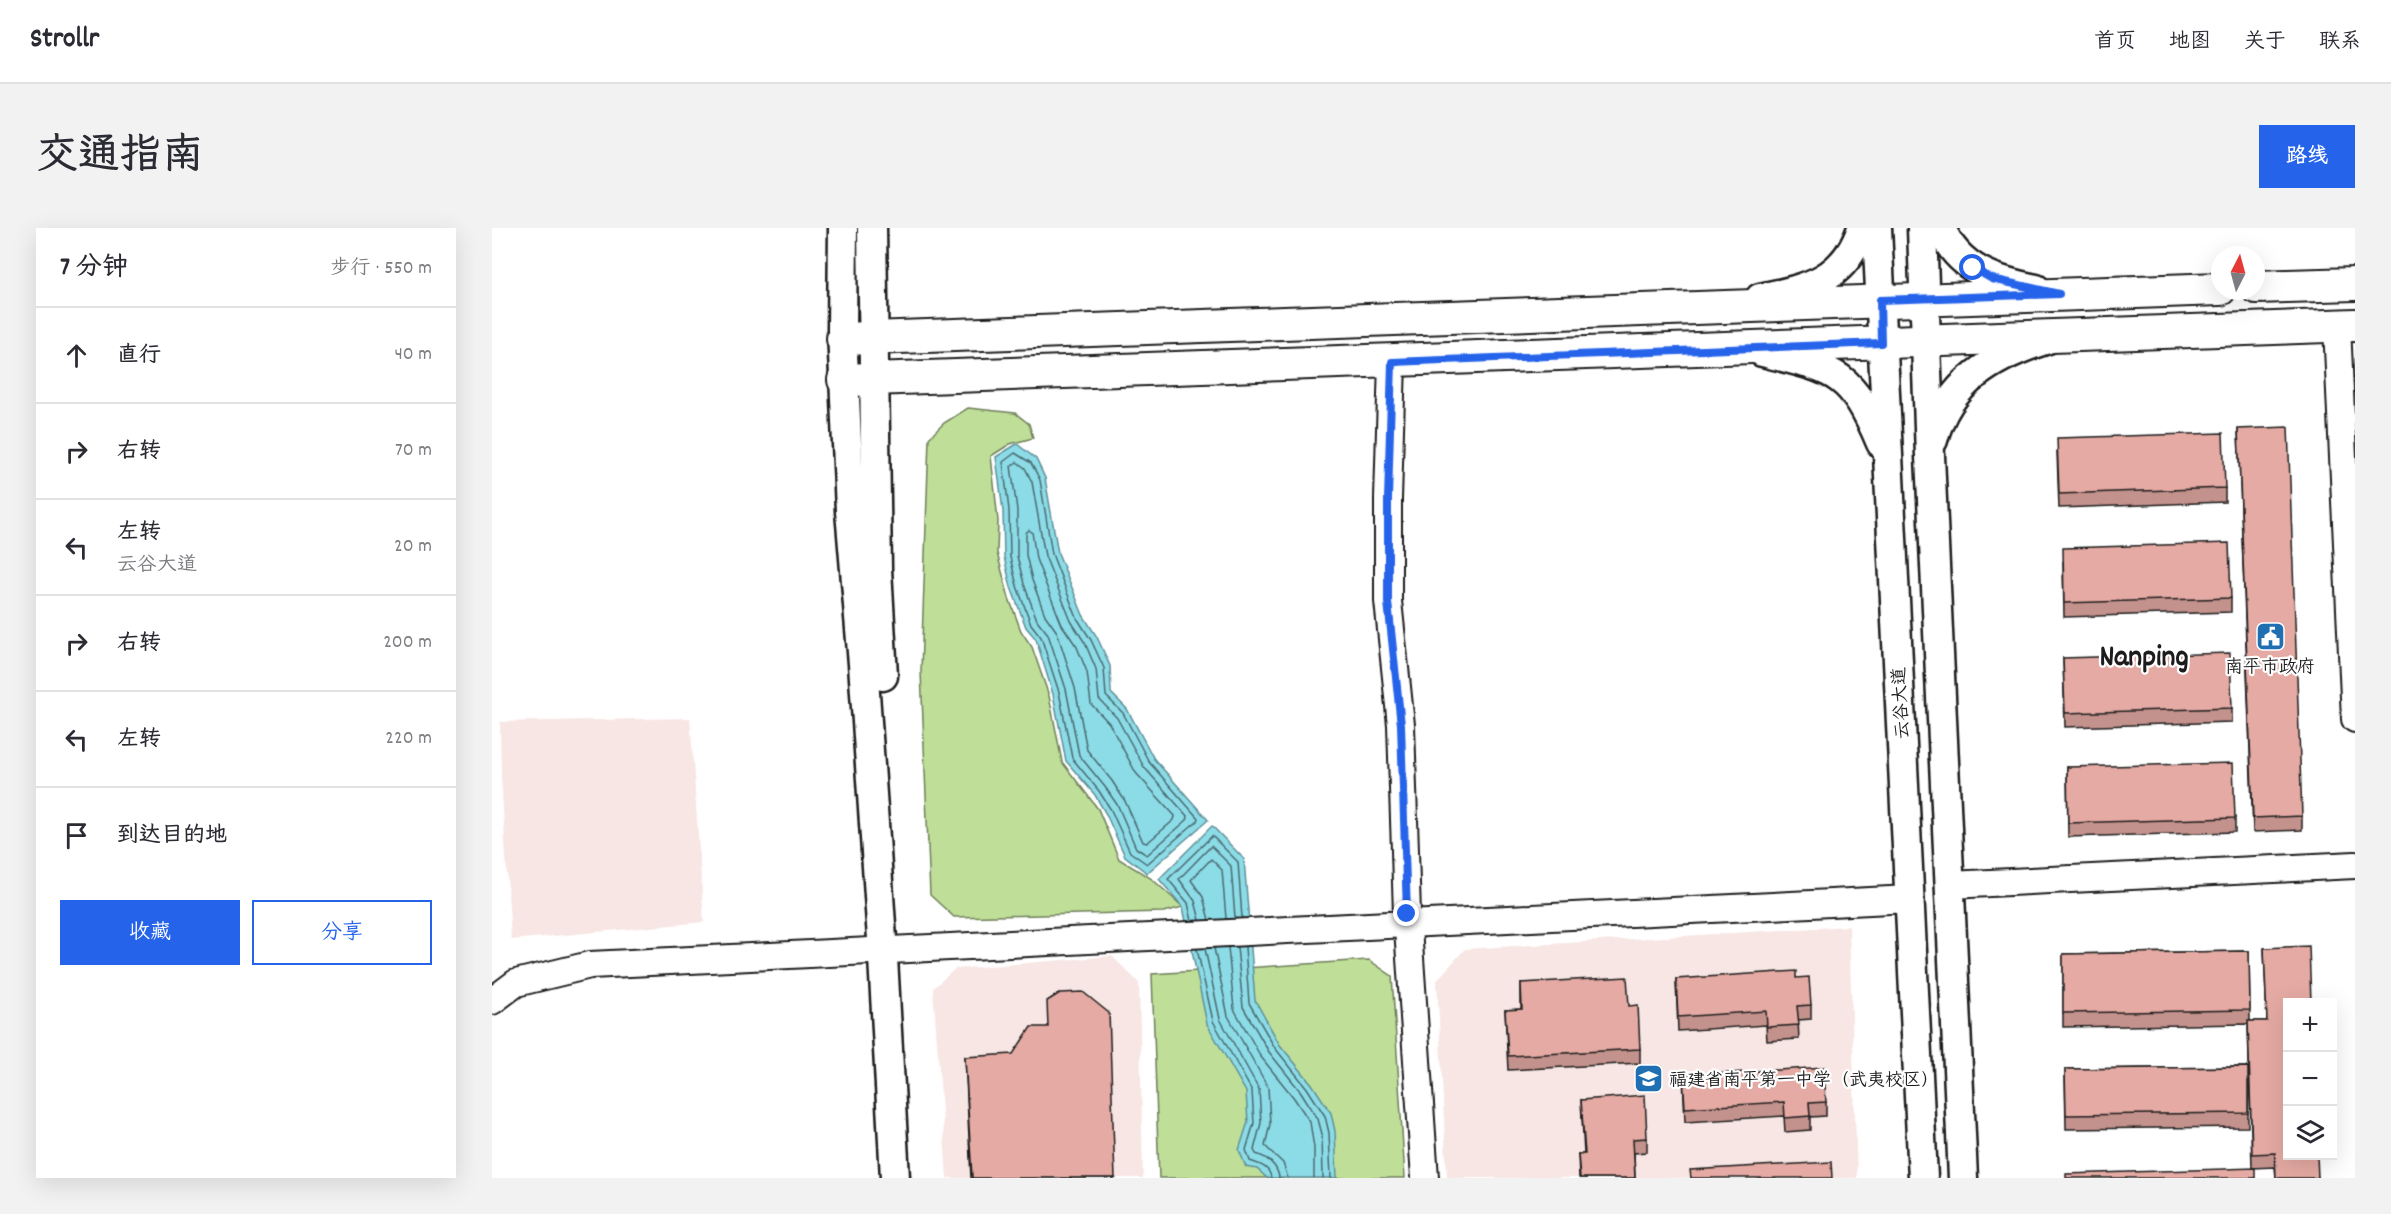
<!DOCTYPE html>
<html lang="zh">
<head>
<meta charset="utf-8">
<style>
	:root { --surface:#fff; --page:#f2f2f3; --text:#2b2b33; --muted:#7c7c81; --line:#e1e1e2; --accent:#2563eb }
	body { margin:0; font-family:Dekko,"LXGW WenKai TC",sans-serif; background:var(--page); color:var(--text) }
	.controls { position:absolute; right:18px; bottom:18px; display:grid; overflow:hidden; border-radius:0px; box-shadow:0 6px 24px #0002 }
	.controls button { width:54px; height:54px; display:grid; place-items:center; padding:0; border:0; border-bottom:2px solid var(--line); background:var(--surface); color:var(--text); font:30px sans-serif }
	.compass { position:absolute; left:1719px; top:18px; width:54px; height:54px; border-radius:50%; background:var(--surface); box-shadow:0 6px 24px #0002; rotate:6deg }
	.stop { position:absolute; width:18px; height:18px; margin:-14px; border:4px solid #2563eb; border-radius:50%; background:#fff }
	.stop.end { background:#2563eb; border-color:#fff; box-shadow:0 2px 6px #0008 }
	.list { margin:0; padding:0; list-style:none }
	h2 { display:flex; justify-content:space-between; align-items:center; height:78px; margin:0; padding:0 24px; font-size:26px }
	h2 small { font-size:20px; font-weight:400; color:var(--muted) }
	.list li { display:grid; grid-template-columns:39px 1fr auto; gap:18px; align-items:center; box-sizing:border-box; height:96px; padding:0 24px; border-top:2px solid var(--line) }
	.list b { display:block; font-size:22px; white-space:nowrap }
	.list p { margin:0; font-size:20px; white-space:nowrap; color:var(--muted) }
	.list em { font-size:20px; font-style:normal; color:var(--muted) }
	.actions { display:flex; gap:12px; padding:18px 24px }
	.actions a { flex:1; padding:14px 0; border:2px solid var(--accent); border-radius:0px; text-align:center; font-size:21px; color:var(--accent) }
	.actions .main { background:var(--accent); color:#fff }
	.icon { flex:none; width:33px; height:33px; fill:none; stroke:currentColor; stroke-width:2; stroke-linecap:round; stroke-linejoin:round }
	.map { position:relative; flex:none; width:1863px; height:950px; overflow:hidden; border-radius:0px }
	header { display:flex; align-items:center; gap:36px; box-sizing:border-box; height:84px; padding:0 30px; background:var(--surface); border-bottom:2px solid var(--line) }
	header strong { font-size:28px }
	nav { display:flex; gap:33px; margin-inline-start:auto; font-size:21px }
	.intro { display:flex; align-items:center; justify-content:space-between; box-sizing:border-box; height:144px; padding:0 36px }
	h1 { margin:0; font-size:42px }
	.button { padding:15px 27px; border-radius:0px; background:var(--accent); color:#fff; font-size:21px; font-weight:700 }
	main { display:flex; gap:36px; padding:0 36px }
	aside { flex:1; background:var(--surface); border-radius:0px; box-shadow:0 6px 24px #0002 }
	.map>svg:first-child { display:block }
	.built { fill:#f7e6e3 }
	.green { fill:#bfdf98; stroke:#6e7e5a; stroke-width:1.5 }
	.water { fill:#8cdce8; stroke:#5f8f96; stroke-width:1.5 }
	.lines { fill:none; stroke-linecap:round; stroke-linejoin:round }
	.shore { stroke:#49696e; stroke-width:1.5 }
	.tertiary-casing { stroke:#1c1c1c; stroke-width:30 }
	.secondary-casing { stroke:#1c1c1c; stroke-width:33 }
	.primary-casing { stroke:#1c1c1c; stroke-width:36 }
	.tertiary { stroke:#fff; stroke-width:26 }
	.secondary { stroke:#fff; stroke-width:28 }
	.primary { stroke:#fff; stroke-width:32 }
	.wall { fill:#c4928c; stroke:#1c1c1c; stroke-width:1.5 }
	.building { fill:#e4aaa3; stroke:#1c1c1c; stroke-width:1.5 }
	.route { stroke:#2563eb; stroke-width:8 }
	.labels { text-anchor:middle; stroke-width:4.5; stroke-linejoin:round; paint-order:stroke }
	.poi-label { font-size:18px; fill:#1c1c1c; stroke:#fff }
	.street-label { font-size:18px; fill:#1c1c1c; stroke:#fff }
	.town-label { font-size:30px; font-weight:bold; fill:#1c1c1c; stroke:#fff }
</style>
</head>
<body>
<header>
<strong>Strollr</strong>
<nav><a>首页</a><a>地图</a><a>关于</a><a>联系</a></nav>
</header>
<div class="intro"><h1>交通指南</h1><a class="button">路线</a></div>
<main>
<aside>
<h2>7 分钟<small>步行 · 550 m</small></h2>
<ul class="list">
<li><svg class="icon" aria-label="ahead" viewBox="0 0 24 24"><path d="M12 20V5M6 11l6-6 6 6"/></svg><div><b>直行</b></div><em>40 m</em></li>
<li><svg class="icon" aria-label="right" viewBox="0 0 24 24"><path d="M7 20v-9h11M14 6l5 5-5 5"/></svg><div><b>右转</b></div><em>70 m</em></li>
<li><svg class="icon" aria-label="left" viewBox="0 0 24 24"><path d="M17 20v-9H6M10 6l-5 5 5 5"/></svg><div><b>左转</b><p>云谷大道</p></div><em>20 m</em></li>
<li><svg class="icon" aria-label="right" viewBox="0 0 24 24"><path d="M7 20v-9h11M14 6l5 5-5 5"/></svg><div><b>右转</b></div><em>200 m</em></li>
<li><svg class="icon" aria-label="left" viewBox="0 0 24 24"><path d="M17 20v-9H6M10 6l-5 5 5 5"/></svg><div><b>左转</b></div><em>220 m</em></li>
<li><svg class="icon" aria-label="arrive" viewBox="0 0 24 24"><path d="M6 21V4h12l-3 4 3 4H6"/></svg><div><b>到达目的地</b></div></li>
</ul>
<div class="actions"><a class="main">收藏</a><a>分享</a></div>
</aside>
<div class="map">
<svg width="1863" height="950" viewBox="0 0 1863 950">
	<rect width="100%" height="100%" fill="#fff"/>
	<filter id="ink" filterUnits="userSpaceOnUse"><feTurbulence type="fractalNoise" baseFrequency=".0167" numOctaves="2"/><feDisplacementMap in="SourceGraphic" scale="12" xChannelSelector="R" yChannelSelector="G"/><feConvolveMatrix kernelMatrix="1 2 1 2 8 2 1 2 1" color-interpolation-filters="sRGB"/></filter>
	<g filter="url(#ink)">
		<g class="built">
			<path d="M198 490 212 694 19 712 9 548 8 494Z"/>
			<path d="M1357 698 1365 950H955L945 752 973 721Z"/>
			<path d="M620 728 647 755 651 950H455L441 760 463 741Z"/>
		</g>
		<g class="green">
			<path d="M476 180 523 185 537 196 541 210 518 216 499 228 506 293 505 325 517 370 529 403 540 419 557 468 570 534 606 581 627 631 660 651 691 679 672 684 462 689 438 667 429 443 437 210 452 195Z"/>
			<path d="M877 732 900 748 913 950H667L660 746Z"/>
		</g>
		<g class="water">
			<path d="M525 216 544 231 553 250 566 325 591 387 605 409 618 438 619 465 635 481 662 531 716 592 655 645 633 628 614 586 603 567 574 533 561 466 544 411 534 399 519 359 512 329 511 283 504 229Z"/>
			<path d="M720 598 752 631 763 772 788 817 820 856 839 885 843 903 845 950H775L765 941 754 939 747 922 756 894 754 864 715 796 691 679 667 651Z"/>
		</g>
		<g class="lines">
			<g class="shore">
				<path d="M523 225 539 235 548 252 560 326 585 390 599 412 612 440 614 468 631 485 657 534 706 590 705 593 655 636 638 624 619 582 607 563 580 530 567 464 549 409 539 396 525 358 518 329 517 282 511 234Z"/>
				<path d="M525 234 533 240 540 254 553 328 579 393 593 415 604 441 607 471 625 490 652 539 696 589 695 592 655 627 644 620 626 578 613 559 587 527 574 461 556 406 545 392 532 356 525 328V282L519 238Z"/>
				<path d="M537 302 540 304 544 331 556 362 570 397 585 419 595 444 599 476 617 495 644 545 683 588 682 592 655 615 651 614 633 573 620 553 595 522 583 460 565 404 553 387 540 352 534 327V305Z"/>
				<path d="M708 692 703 673 687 651 719 618 739 638 743 690"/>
				<path d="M717 692 711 669 699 652 719 631 730 642 734 691"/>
				<path d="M700 693 696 675 676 651 720 608 746 634 750 690"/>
				<path d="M736 719 742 781 769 829 802 870 818 894 822 920V950"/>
				<path d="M745 719 751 779 777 824 809 864 826 891 830 906 831 950"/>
				<path d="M753 719 757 775 783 820 815 860 833 888 837 905 839 950"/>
				<path d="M722 720 736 788 776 859 778 896 773 918 791 935 796 950"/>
				<path d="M705 721 721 793 760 863 762 895 754 922 758 933C767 936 778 939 779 950"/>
				<path d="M713 721 728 791 767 861 769 895 762 922 764 926C775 929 786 938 787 950"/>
			</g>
			<defs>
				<g id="tertiary">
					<path d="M1845 98 1863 491"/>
					<path d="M900 133 896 271V373L909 497 915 686 933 950"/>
					<path d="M1458 657 1863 637"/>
					<path d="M0 773 24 755 98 737 1418 671"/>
				</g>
				<g id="secondary">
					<path d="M351 0 350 103 358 283 371 436 390 711 403 950"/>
					<path d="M380 0 385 341 391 448"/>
					<path d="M1385 0 1431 950"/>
					<path d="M1430 0 1438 228 1471 950"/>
					<path d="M1449 0C1466 42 1504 53 1544 61"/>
					<path d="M1268 70C1317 60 1353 52 1370 0"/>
					<path d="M1270 124C1344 142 1359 143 1389 215"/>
					<path d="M1441 212C1456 154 1502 128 1556 111"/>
				</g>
				<g id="primary">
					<path d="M1764 59 1863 56"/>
					<path d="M351 111 1728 61"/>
					<path d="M352 152 1863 97"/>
				</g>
			</defs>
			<use href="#tertiary" class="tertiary-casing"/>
			<use href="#secondary" class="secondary-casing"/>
			<use href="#primary" class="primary-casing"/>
			<use href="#tertiary" class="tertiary"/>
			<use href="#secondary" class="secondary"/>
			<use href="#primary" class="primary"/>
		</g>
		<g class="wall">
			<path d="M1746 201 1810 588V602L1761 604Z"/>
			<path d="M1565 224 1733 260V274L1567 280Z"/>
			<path d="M1571 334 1739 370V384L1572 389Z"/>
			<path d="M1571 430 1740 480V494L1573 499Z"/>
			<path d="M1575 539 1743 590V604L1576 609Z"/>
			<path d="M1772 720 1826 950H1784L1783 939 1760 940 1756 796 1571 799V726L1757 723 1758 793H1775Z"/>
			<path d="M1304 750 1319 777V791L1306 792 1307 811 1275 813 1274 797 1186 803 1184 751Z"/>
			<path d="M1029 755 1137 778 1148 821V835L1016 842 1013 782 1029 781Z"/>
			<path d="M473 829 623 950H479Z"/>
			<path d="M1756 839V899L1574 901 1573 841Z"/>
			<path d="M1191 848 1334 874V888L1318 889V902L1293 904 1292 888 1193 894Z"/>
			<path d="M1089 872 1155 910V924L1142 925 1143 950H1087L1086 926H1092Z"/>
		</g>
		<g class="building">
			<path d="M1796 199 1810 588 1761 590 1746 201Z"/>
			<path d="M1731 205 1733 260 1567 266 1565 210Z"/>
			<path d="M1737 315 1739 370 1572 375 1571 320Z"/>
			<path d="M1738 425 1740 480 1573 485 1571 430Z"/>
			<path d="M1741 535 1743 590 1576 595 1575 539Z"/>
			<path d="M1817 718 1819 774H1796V927H1825L1826 950H1784L1783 925 1760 926 1756 793H1775L1772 720Z"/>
			<path d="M1757 723 1758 782 1571 785V726Z"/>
			<path d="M1304 743V750L1317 749 1319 777 1305 778 1307 797 1275 799 1274 783 1186 789 1184 751Z"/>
			<path d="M1135 749 1137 778 1146 777 1148 821 1016 828 1013 782 1030 781 1029 755Z"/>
			<path d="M591 764 617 785 623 950H480L473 829 521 826 539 799H556L555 773 568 765Z"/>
			<path d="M1332 839 1334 874 1317 875 1318 888 1293 890 1292 874 1193 880 1191 848Z"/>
			<path d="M1756 839V885L1574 887 1573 841Z"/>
			<path d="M1153 867 1155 910 1141 911 1143 950H1088L1086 926H1093L1089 872Z"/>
			<path d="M1339 934 1340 950H1199L1198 942Z"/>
			<path d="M1763 940V950H1574V946Z"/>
		</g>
	</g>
	<g class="lines" filter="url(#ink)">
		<path class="route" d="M915 686 909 497 896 374V271L900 134 1389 115 1388 72 1567 66 1500 51 1481 40"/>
	</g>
	<defs>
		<symbol id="civic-square" viewBox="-11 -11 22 22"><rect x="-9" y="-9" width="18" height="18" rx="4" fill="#1f6fb2" stroke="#fff"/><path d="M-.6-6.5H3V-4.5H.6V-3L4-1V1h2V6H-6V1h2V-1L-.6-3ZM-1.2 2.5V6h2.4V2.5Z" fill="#fff"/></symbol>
		<symbol id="school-square" viewBox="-11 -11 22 22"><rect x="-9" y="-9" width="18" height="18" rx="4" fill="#1f6fb2" stroke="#fff"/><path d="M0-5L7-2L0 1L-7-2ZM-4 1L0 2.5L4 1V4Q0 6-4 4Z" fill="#fff"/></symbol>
	</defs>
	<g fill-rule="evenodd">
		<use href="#civic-square" x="1762" y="392" width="33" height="33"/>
		<use href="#school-square" x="1140" y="834" width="33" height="33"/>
	</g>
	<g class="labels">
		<g class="poi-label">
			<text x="1778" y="444">南平市政府</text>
			<text x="1177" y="857" text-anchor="start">福建省南平第一中学（武夷校区）</text>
		</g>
		<g class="street-label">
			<text transform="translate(1408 475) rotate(-93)" y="6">云谷大道</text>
		</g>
		<g class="town-label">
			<text x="1652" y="437">Nanping</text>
		</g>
	</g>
</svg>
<div class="controls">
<button>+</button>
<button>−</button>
<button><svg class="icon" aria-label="layers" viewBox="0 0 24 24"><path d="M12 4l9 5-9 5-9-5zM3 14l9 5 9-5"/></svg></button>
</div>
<svg class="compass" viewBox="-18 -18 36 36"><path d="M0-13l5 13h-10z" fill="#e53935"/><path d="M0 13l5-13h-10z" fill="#7c7c81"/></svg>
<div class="stop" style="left:1481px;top:40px"></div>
<div class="stop end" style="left:915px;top:686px"></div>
</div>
</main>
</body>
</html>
